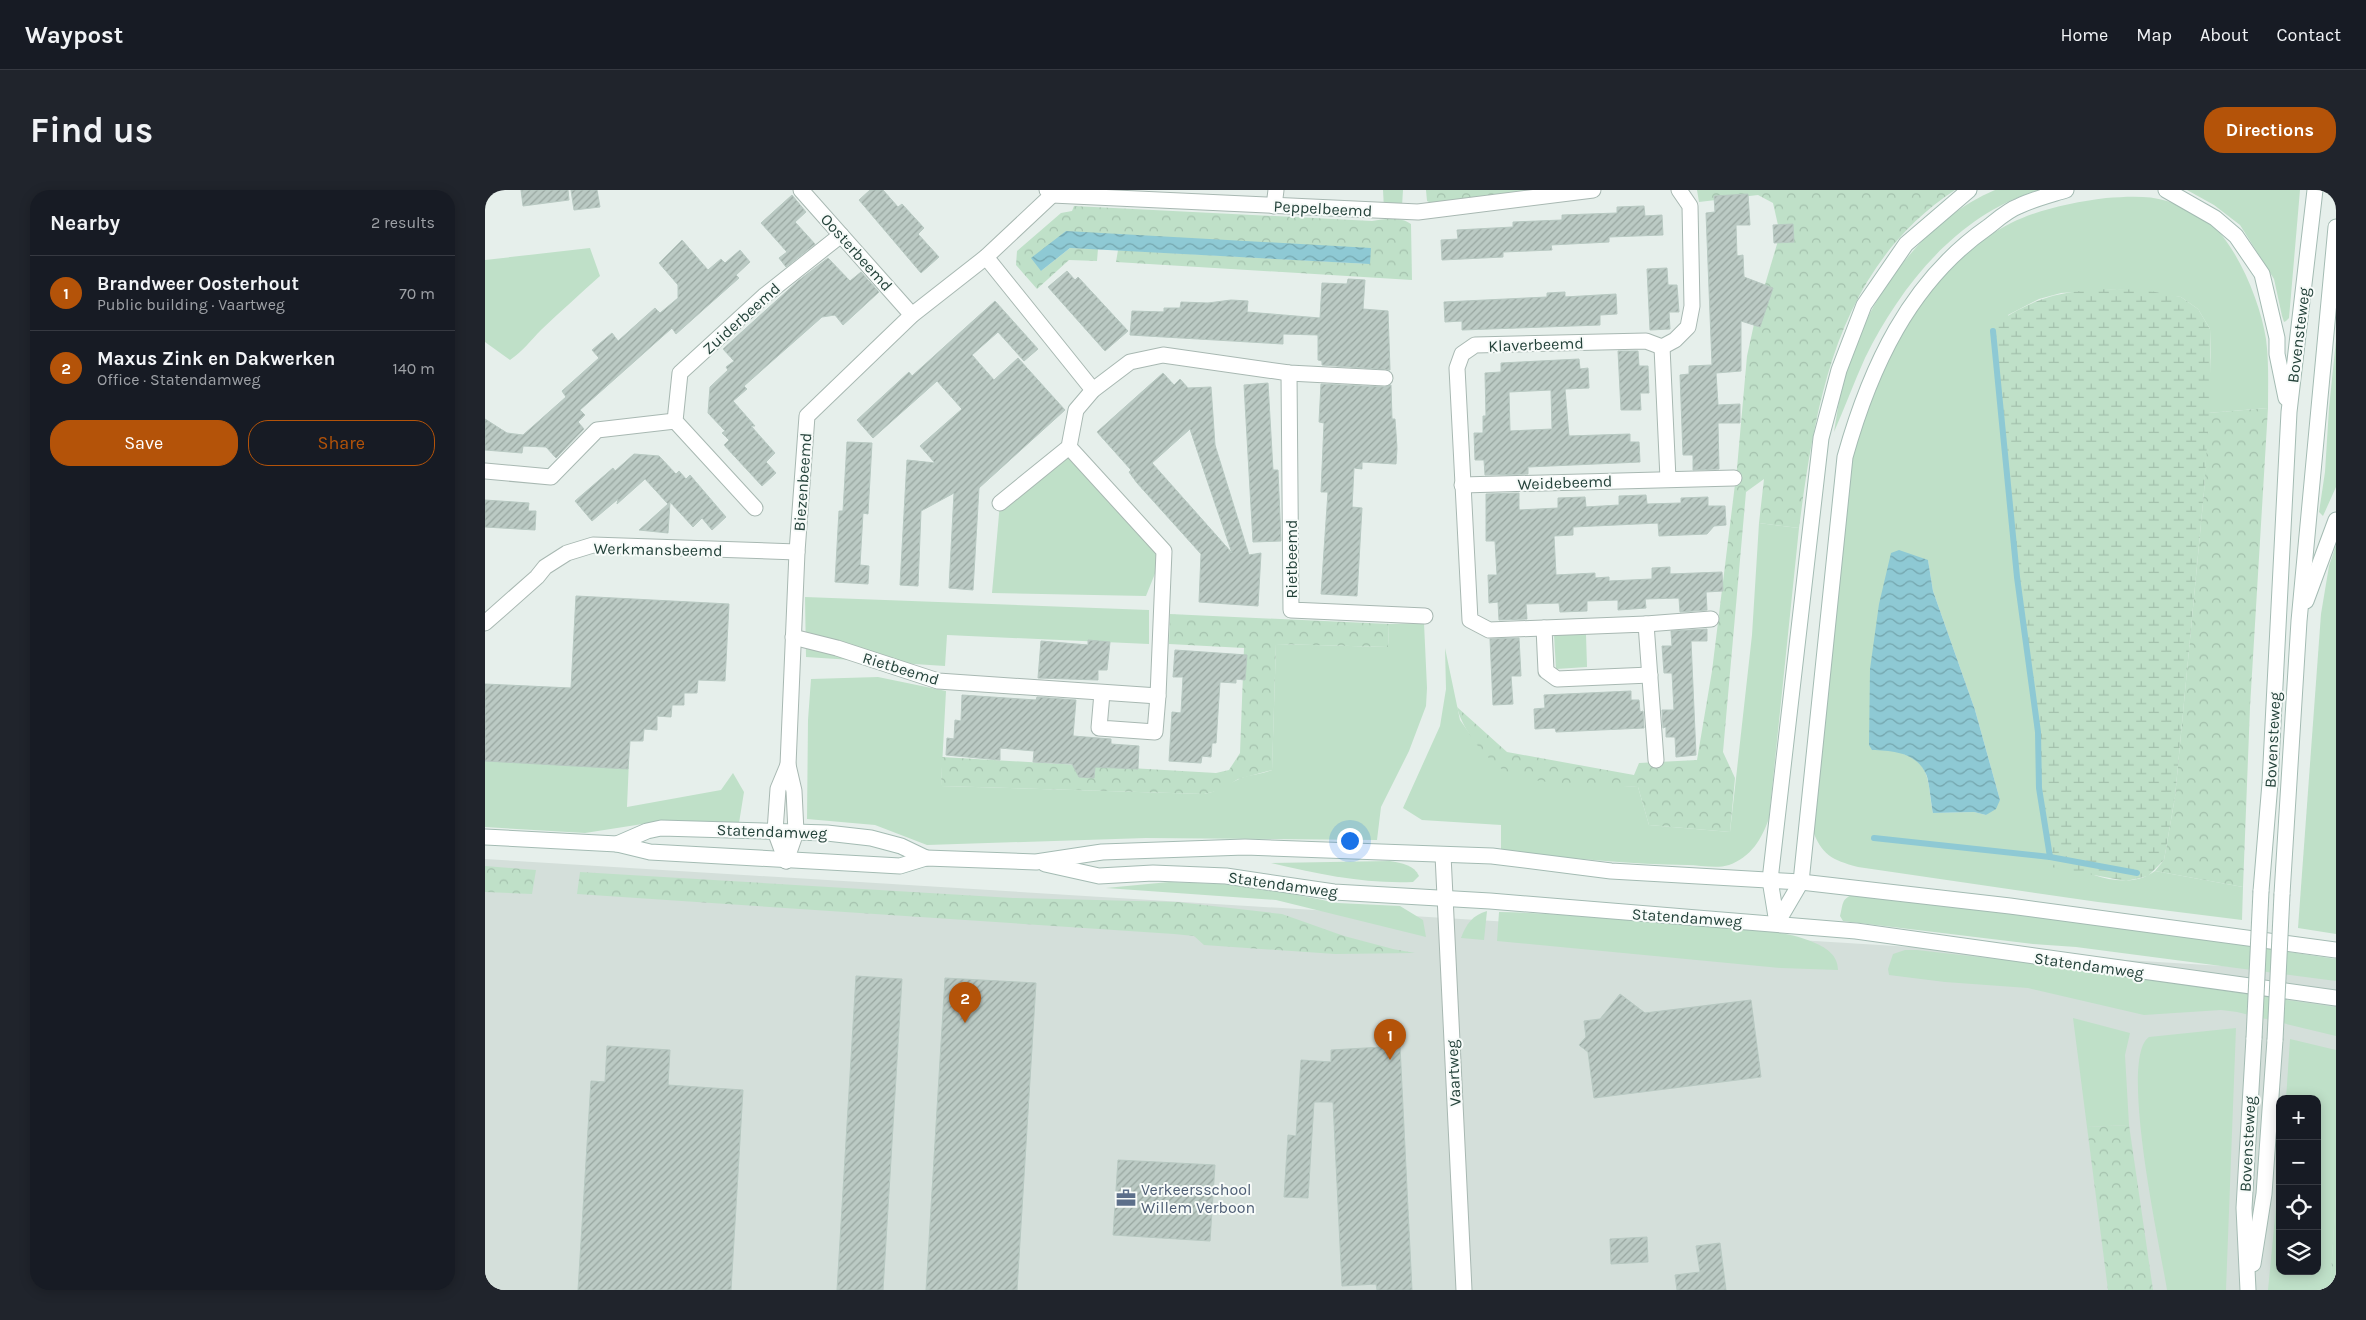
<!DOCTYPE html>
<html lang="en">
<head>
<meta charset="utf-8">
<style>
	:root { --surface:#171b24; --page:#20242c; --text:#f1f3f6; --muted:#9ea1a6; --line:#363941; --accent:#b45309 }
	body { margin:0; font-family:Karla,sans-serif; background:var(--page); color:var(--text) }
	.controls { position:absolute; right:15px; bottom:15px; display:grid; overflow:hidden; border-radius:10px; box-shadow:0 2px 12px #0003 }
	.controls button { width:45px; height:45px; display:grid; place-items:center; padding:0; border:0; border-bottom:1px solid var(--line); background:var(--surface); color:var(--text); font:25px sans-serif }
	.you { position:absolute; left:864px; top:650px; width:18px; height:18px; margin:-12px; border:4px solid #fff; border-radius:50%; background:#1a73e8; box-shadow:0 0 0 8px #1a73e833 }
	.badge { display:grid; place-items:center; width:32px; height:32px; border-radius:50%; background:var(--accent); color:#fff; font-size:16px; font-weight:700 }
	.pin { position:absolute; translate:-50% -41px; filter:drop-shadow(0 1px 2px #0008) }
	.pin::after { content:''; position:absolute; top:26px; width:18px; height:15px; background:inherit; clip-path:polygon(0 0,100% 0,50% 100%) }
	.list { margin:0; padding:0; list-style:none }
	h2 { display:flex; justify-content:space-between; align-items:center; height:65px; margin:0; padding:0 20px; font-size:21px }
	h2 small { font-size:16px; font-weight:400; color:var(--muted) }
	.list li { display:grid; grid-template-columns:32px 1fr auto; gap:15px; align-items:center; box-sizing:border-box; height:75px; padding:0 20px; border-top:1px solid var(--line) }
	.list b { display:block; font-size:19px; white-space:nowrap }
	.list p { margin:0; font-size:16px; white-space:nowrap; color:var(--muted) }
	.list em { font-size:16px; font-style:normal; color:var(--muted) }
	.actions { display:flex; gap:10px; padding:15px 20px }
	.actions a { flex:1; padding:11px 0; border:1px solid var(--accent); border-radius:20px; text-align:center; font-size:18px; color:var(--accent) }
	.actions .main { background:var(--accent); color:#fff }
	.icon { flex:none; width:28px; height:28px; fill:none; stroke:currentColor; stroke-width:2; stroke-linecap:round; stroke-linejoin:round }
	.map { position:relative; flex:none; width:1851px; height:1100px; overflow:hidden; border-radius:20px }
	header { display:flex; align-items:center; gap:30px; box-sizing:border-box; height:70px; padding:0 25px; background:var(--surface); border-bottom:1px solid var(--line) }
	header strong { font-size:24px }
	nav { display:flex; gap:28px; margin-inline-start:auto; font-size:18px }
	.intro { display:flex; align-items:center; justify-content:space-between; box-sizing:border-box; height:120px; padding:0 30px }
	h1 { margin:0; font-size:35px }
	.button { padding:12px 22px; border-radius:20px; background:var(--accent); color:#fff; font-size:18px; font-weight:700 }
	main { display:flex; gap:30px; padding:0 30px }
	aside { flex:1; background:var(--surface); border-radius:20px; box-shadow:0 2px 12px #0003 }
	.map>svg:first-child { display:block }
	.built { fill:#d4dfda; fill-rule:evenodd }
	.green { fill:#bfe0c8; fill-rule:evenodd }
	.forest { fill:url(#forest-crowns) }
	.wetland { fill:url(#wetland-marsh) }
	.water { fill:url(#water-waves) }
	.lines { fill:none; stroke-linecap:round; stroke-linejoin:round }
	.stream { stroke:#8ec9d4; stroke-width:6 }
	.building { fill:url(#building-hatch); stroke:#b8c9c2; fill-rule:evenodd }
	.street-casing { stroke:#a8b8b2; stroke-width:17 }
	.secondary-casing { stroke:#a4bbb3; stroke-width:17 }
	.street { stroke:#fff; stroke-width:15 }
	.secondary { stroke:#fff; stroke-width:15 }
	.secondary-bridge-casing { stroke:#a4bbb3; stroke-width:17; stroke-linecap:butt }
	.secondary-bridge { stroke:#fff; stroke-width:15 }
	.labels { text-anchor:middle; stroke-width:4; stroke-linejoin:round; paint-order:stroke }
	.street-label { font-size:16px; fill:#24423a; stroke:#f7fbf9 }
	.service-label { font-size:16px; fill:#4e5e75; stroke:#f7fbf9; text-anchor:start }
</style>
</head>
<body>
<header>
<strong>Waypost</strong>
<nav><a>Home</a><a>Map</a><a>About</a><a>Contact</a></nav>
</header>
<div class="intro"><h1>Find us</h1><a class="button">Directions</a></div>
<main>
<aside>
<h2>Nearby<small>2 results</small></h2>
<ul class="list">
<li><span class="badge">1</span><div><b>Brandweer Oosterhout</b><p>Public building · Vaartweg</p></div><em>70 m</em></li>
<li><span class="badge">2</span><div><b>Maxus Zink en Dakwerken</b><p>Office · Statendamweg</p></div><em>140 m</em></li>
</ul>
<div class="actions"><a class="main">Save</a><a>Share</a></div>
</aside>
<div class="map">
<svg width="1851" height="1100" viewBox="0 0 1851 1100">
	<defs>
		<pattern id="forest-crowns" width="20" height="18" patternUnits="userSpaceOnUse" patternTransform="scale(1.25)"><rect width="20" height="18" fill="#bfe0c8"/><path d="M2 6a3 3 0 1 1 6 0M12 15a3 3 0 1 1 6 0" fill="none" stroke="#a4c1ad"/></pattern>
		<pattern id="wetland-marsh" width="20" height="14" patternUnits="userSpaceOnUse" patternTransform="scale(1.25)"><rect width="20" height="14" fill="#bfe0c8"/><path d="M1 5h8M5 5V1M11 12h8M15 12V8" fill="none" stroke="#a4c1ad"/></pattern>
		<pattern id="water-waves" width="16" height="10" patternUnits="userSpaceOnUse" patternTransform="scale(1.25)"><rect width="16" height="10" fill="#8ec9d4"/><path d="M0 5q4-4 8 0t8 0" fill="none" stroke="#74a5ad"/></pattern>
		<pattern id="building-hatch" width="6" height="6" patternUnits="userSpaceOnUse" patternTransform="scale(1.25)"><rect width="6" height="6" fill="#bbcac4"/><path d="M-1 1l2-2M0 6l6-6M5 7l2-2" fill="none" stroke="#98a6a0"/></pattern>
	</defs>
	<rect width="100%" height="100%" fill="#e6efeb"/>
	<path class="built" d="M0 669 1851 783V1100H0ZM1795 909H1832V1081H1795Z"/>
	<g class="green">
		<path d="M898 0H918L917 16 899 19Z"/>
		<path d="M1510 0H1554C1473 24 1416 95 1380 168 1369 192 1360 217 1349 242 1352 225 1354 207 1359 190 1378 114 1436 31 1510 0Z"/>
		<path d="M1702 0H1815L1804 128 1801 131 1799 132 1797 126 1789 89 1755 35 1729 15Z"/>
		<path d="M1621 8C1641 7 1662 5 1682 11 1699 17 1721 29 1734 42 1757 68 1776 116 1781 149 1784 172 1783 195 1783 218L1723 223 1726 167 1725 139 1713 119 1696 107 1632 99 1576 103 1554 109 1523 125 1609 685C1629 692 1653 694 1670 681L1758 697 1757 730 1613 712 1373 677C1347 670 1336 665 1327 638L1366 276C1387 182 1435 79 1526 33 1555 19 1589 12 1621 8ZM1443 370 1448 401 1490 520 1515 610 1501 625 1489 622 1448 623C1444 606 1446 582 1432 571 1427 567 1419 564 1414 562Z"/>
		<path d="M105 58 115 86C95 104 76 121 56 140 46 150 38 161 25 170L0 152V70Z"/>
		<path d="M1851 150V297L1838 326 1834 322 1840 282 1844 218Z"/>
		<path d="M584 257 679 361 661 406 507 403 515 313Z"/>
		<path d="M1274 333 1314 338 1284 628C1277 649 1266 667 1244 675 1231 679 1215 675 1202 675 1140 674 1078 667 1016 662V635L937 630 918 618 955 536 961 499 960 458 975 530 992 554 1011 573 1053 590 1153 597 1164 635 1245 642 1267 445Z"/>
		<path d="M1851 355V744L1813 738 1836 424 1844 376Z"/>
		<path d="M320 407 664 420V454L462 445 460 476 321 467Z"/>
		<path d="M939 433 942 498 941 516 924 561 896 617 892 650 661 648 442 655 390 635 322 629 323 530 326 489 393 487 461 501 456 596 719 604C732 602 740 595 752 590 763 584 776 585 787 580L791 454 903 457 904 434Z"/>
		<path d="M1101 444 1102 477 1071 479 1069 445Z"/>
		<path d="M0 567 144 570 142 617 236 600 248 583 259 602 254 633H164L100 643 0 637Z"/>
		<path d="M905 671C917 673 929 675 934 686L928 692C880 694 833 684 786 673Z"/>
		<path d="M684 692 761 695 853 713 915 716 938 730 941 747 791 710 621 698Z"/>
		<path d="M1368 705 1647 738 1851 769V791L1591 757 1548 754 1358 731 1355 726C1358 716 1356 708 1368 705Z"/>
		<path d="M1002 721 999 750 976 748C981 734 988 725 1002 721Z"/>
		<path d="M1014 722C1076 723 1138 730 1199 735 1236 738 1297 737 1330 753 1342 758 1353 766 1353 780L1296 778 1012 751Z"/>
		<path d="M1420 760H1432L1555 774 1851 817V846L1752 822 1736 820 1659 825 1543 798 1460 792 1404 785 1403 779 1408 764Z"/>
		<path d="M1588 828 1645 843 1640 865 1644 935 1602 937Z"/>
		<path d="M1751 838 1741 1100H1682C1676 1061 1633 868 1664 847Z"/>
		<path d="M1805 849 1851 860V1005L1845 1100H1783L1795 975V1081H1832V909H1801Z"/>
	</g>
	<g class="forest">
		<path d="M941 0H1081L952 16 942 11Z"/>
		<path d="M1212 0H1470C1353 77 1331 209 1314 338L1274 333 1279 289 1261 302 1238 562 1250 588 1245 642 1164 635 1153 597C1124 595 1046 595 1023 583 1003 572 977 540 972 517L1022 562 1149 585 1154 573 1212 570 1227 481 1252 278 1262 166 1271 125 1295 44 1288 13 1273 5 1214 12Z"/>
		<path d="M589 16 887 31C899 29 915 26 926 34L927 90 631 72 633 60 885 74 581 41 556 81 585 58 613 59 612 71 584 70 552 99 531 75 532 61 576 23 587 21Z"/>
		<path d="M1783 218 1765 517 1758 697 1670 681 1679 670 1690 607 1719 302 1723 223Z"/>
		<path d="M685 424 904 434 903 457 791 454 787 580 753 589 736 600 719 604 456 596 457 567 731 583 744 580 755 563 759 458 684 454Z"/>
		<path d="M0 676 51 680 47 704 0 702Z"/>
		<path d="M95 682 528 708 692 712 797 724 859 746 908 759 930 763 850 764 719 755 709 746 689 744 92 704Z"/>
		<path d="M1644 935 1668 1100H1623L1602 937Z"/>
		<path d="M1851 1005V1100H1845Z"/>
	</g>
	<path class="wetland" d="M1632 99 1660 100 1696 107 1713 119 1725 139 1726 191 1719 302 1690 607 1679 670 1663 686 1641 691 1566 677 1505 137C1551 106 1577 100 1632 99Z"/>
	<g class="water">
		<path d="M581 41 886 58 885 74 585 58 556 81 546 68Z"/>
		<path d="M1414 360 1443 370 1448 401 1490 520 1515 610 1511 619 1501 625 1489 622 1448 623C1446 614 1444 589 1441 584 1431 562 1408 561 1387 560L1384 555 1385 479 1394 414 1406 363Z"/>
	</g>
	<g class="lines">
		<g class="stream">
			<path d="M1508 141 1532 387 1553 542 1554 598 1565 667"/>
			<path d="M1389 648 1565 667 1652 683"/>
		</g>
	</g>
	<g class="building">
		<path d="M36 0H83L84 10 38 16Z"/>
		<path d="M86 0H112L115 17 89 20Z"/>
		<path d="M385 0H398L413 17 417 14 439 38 433 44 454 67 436 83 374 10Z"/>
		<path d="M1263 4 1265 35H1251L1252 66 1258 65 1259 87 1288 98 1275 137 1256 131V181L1231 183 1233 215 1255 214V233H1233L1234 279 1208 280V265H1198L1195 185 1204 184V176L1227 175 1221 23 1230 22 1229 6Z"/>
		<path d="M307 5 321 22 310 32 330 54 301 77 294 68 302 62 276 33Z"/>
		<path d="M1159 16 1160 26 1177 25 1178 45 1124 47V52L1066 55 1067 60 1018 62V67L957 70 956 50 973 49 972 40 1028 37V32L1077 30V25L1132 23V17Z"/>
		<path d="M1308 34 1309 52 1289 53 1288 35Z"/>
		<path d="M197 50 223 80 236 69 240 73 255 60 265 72 251 85 254 88 191 144 187 138 95 220 100 225 93 232 99 239 71 268 61 257 38 256 37 263 0 260V229L22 243 38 245 81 207 77 201 114 168 107 160 127 143 133 151 170 118 175 123 193 108V95L174 73Z"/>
		<path d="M343 68 365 91 376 82 394 102 358 135 350 125 337 127 259 196 262 199 248 211 270 236H266L290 263 281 272 291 283 277 296 239 255 244 250 237 243 240 241 223 223 225 197 243 180 241 177 249 171 238 159 313 91Z"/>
		<path d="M1182 78 1183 95H1192L1194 122H1184L1185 139 1165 140 1162 79Z"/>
		<path d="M582 81 590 90 593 87 643 141 620 161 563 97Z"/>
		<path d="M863 89 880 90 878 119 903 121 905 180 837 175V171L833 170V145L798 144V154L645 145 647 121 679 122V118H695L696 112 723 113 746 110 763 111 762 122 835 128 837 93 862 94Z"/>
		<path d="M1080 102V107L1131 104 1132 124 1115 125V135L977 140V131L960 132 959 112 1062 107V103Z"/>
		<path d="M510 111 553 159 539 171 513 142 487 165 509 190 533 168 580 220 494 298 488 400 464 398 469 303 436 321 433 396 415 395 422 270 450 273 435 256 477 219 452 191 388 248 372 230 424 182 427 186Z"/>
		<path d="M1133 161H1153L1154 176H1163L1164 203H1155L1156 220H1136Z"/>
		<path d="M1094 169 1095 179 1103 178 1104 198 1080 199 1084 246 1145 244V252H1154L1155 272 1043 277V284L1000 285 999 270H990L989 243H998V226H1001L1000 183 1016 182V173ZM1066 200 1067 239 1025 241 1024 202Z"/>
		<path d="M678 183 689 195 695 189 703 198 726 197 730 255 764 365 776 363 773 416 714 412 716 364 652 293 644 282 646 280 612 242ZM705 239 722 290 747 363 667 273Z"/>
		<path d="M783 193 788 280H793L796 351 768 352 759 195Z"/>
		<path d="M836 194 900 197 906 195 907 229H910L912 258 911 274 877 272V279L869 278 867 317 877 318 872 406 836 404 843 302H836L839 233 834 232Z"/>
		<path d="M362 252 387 253 383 324 378 323 375 375 384 376 383 394 350 392 354 321H358Z"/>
		<path d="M149 264 174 266 191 284 194 281 201 289 205 285 241 327 227 340 217 328 208 337 185 312 183 343 154 340 183 314 160 289 132 314 133 309 107 331 90 311 128 278 130 281Z"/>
		<path d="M1034 303V320L1073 318V308L1100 307 1101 317 1134 315V306L1161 305 1162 314 1196 313V308L1223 307V316H1240L1241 335 1229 336 1222 344 1174 346 1173 333 1088 337V345L1069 346 1071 385 1110 383V388L1124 387V391L1167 389V378L1185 377V384L1237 382 1238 401 1221 402 1222 420 1195 422 1194 408 1160 409 1161 418 1133 420V410L1102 411V421L1075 422 1074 413 1041 414 1042 429 1014 430 1013 412 1004 413 1003 385H1012L1010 351H1001V304Z"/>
		<path d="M0 310 44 313 43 321H51L50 340 0 337Z"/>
		<path d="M91 406 244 414 240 491 213 490 212 503H199V515H187L186 527 172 526V540L159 539 158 551H145L143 579 0 571V494L86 498Z"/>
		<path d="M1222 439V451H1206L1211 565 1191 567 1190 547H1181V537L1178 538 1177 520H1189L1187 483H1179L1177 456H1187L1186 441Z"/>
		<path d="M1034 448 1036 486H1026L1028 514 1008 515 1005 449Z"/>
		<path d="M603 450 625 452 622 480H613V490L553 488 556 451 603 455Z"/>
		<path d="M690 460 762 465 760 490 751 489V493L735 492 731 553H727L726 567 717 566 716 573 684 571 687 522 696 523 698 487H688Z"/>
		<path d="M1146 501V510H1154L1155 522 1158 521 1159 538 1071 542 1070 538 1050 539 1049 519 1060 518 1059 505Z"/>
		<path d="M477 505 551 510 552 507 591 510 588 546 626 549V554L654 556 653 579 610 577 609 588 594 587 587 574 548 572 549 561 515 558V570L461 565 462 548 469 549 470 530 476 531Z"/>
		<path d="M371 786 417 789 398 1100H352Z"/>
		<path d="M460 788 551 793 532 1100H441Z"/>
		<path d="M1135 804 1160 823 1266 810 1276 887 1109 908 1103 862 1094 855 1101 847 1099 831 1115 829Z"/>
		<path d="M122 856 185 860 183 895 258 900 246 1100H93L106 891 120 892Z"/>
		<path d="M915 856 927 1100H892L891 1094 857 1096 848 912H829L823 1008 799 1007 803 945 811 946 816 870 846 872V860Z"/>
		<path d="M633 970 730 975 725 1051 628 1045Z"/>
		<path d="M1162 1047 1163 1072 1126 1074 1125 1049Z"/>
		<path d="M1235 1053 1241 1100H1192L1190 1085 1215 1082 1211 1056Z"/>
	</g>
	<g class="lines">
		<defs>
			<g id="street">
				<path d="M316 0 427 125"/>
				<path d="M567 5 933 22 1108 0"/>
				<path d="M789 16 791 0"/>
				<path d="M501 67 608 200"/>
				<path d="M1177 157 1183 289"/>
				<path d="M804 183 806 420 940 426"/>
				<path d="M0 281 66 287 112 240 190 231"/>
				<path d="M977 295 1249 288"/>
				<path d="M515 313 584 257 591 220 608 200 645 172 678 165 804 183 900 188"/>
				<path d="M270 318 190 231 195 183 279 106 356 45"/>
				<path d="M0 433 52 387 60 377 82 363 108 355 312 362"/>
				<path d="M1161 434 1226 429"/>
				<path d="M1059 438 1061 481 1072 489 1165 485"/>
				<path d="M308 447 352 458 453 491 673 506 679 361 584 257"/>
				<path d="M617 503 614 538 670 542 673 506"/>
				<path d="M1171 570 1161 434 1004 440 985 430 972 178 977 164 990 155 1161 151 1177 157 1190 150 1203 137 1207 116 1205 16 1194 0"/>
				<path d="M958 665 979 1100"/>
				<path d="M301 671 311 642 309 601 303 575 312 362 322 226 427 125 501 67 567 5 562 0"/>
				<path d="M301 671 290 641 293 599 303 575"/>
			</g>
			<g id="secondary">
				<path d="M1681 0 1730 28 1751 46 1777 84 1792 148V164L1801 208"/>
				<path d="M1821 411 1851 330"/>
				<path d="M0 647 132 654 165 662 415 676 441 668 551 672 617 662 760 657 1007 666 1126 681 1316 692 1525 716 1851 760"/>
				<path d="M132 654 162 641 176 638 342 643 386 648 416 656 441 668"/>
				<path d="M560 674 614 686 668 683 741 686 849 702 1005 711 1371 741 1851 808"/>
				<path d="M1776 701 1785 593 1804 222 1830 0"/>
				<path d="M1797 704 1814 431 1851 37"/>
				<path d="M1292 733 1316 692 1360 267C1385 178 1424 92 1503 37 1512 30 1523 20 1534 16 1549 9 1565 5 1581 0"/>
				<path d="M1292 733 1285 690 1336 248 1354 180 1379 115 1421 54 1484 0"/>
				<path d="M1768 1074 1779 1004 1790 850"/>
				<path d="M1763 1100 1759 1018 1769 848"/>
			</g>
		</defs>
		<use href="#street" class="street-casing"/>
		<use href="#secondary" class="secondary-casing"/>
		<use href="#street" class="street"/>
		<use href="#secondary" class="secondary"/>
		<defs>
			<g id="secondary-bridge">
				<path d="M1769 848 1776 701"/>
				<path d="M1790 850 1797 704"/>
			</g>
		</defs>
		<use href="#secondary-bridge" class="secondary-bridge-casing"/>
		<use href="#secondary-bridge" class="secondary-bridge"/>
	</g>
	<defs>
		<symbol id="office-bare" viewBox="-9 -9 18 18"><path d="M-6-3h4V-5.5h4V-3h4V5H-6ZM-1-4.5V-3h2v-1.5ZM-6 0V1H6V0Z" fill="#5c6f8a" stroke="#f7fbf9" stroke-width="2.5" paint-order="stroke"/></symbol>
	</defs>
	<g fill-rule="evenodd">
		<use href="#office-bare" x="627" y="994" width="28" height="28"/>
	</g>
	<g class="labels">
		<g class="street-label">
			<text transform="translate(838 18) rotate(3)" y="6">Peppelbeemd</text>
			<text transform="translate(372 62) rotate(48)" y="6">Oosterbeemd</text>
			<text transform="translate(256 128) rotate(-42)" y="6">Zuiderbeemd</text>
			<text transform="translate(1813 145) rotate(-83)" y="6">Bovensteweg</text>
			<text transform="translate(1051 154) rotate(-2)" y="6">Klaverbeemd</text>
			<text transform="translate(317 292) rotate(-86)" y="6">Biezenbeemd</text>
			<text transform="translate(1080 292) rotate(-2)" y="6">Weidebeemd</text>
			<text transform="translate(173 359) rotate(1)" y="6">Werkmansbeemd</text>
			<text transform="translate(806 369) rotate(-90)" y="6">Rietbeemd</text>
			<text transform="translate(416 478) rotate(17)" y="6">Rietbeemd</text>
			<text transform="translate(1787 550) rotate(-87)" y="6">Bovensteweg</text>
			<text transform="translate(287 641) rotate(2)" y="6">Statendamweg</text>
			<text transform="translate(798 694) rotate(8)" y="6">Statendamweg</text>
			<text transform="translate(1202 727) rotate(4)" y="6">Statendamweg</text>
			<text transform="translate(1604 775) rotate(8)" y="6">Statendamweg</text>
			<text transform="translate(968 883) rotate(-93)" y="6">Vaartweg</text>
			<text transform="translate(1762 954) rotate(-87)" y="6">Bovensteweg</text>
		</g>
		<g class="service-label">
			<text x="656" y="1005">Verkeersschool<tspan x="656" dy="18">Willem Verboon</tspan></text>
		</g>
	</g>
</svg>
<div class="controls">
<button>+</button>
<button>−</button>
<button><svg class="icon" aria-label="locate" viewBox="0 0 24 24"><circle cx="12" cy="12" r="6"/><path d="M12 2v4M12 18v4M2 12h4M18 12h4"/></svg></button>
<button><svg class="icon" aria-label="layers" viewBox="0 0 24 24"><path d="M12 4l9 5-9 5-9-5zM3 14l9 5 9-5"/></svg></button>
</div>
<div class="you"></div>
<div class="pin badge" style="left:905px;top:870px">1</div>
<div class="pin badge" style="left:480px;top:833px">2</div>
</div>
</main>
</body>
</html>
